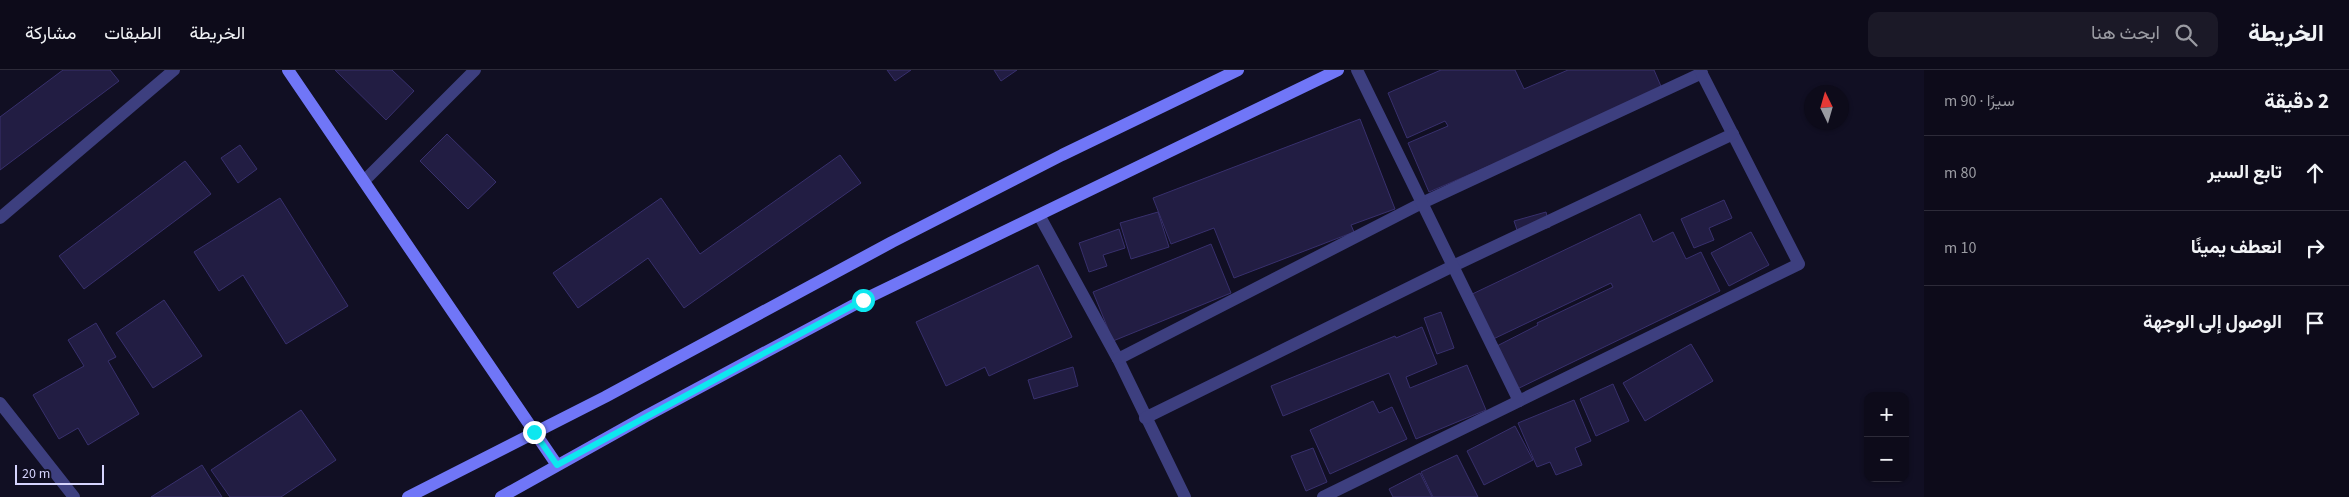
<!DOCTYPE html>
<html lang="ar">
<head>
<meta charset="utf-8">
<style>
	:root { --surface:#0d0b1a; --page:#1b1927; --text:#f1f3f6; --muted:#9a9ba2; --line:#2d2b39 }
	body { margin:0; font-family:"Source Sans 3",Vazirmatn,sans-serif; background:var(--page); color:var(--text); direction:rtl }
	.controls { position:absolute; right:15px; bottom:15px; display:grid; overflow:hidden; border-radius:10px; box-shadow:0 1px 4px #0004 }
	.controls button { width:45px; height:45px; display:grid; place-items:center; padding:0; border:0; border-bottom:1px solid var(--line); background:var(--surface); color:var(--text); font:25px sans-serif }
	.compass { position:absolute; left:1804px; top:15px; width:45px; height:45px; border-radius:50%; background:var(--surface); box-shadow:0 1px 4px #0004; rotate:355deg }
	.scale { position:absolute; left:15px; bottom:12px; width:89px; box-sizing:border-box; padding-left:5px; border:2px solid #d6d4fd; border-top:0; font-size:14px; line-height:18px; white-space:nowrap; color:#d6d4fd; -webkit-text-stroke:4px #110f23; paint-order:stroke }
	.stop { position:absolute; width:15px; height:15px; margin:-11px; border:4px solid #0ee7ef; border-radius:50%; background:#fff }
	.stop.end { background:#0ee7ef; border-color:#fff; box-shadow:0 1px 5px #0008 }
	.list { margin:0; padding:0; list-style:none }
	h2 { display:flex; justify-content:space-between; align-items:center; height:65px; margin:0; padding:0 20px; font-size:21px }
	h2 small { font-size:16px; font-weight:400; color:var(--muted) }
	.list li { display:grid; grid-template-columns:32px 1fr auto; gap:15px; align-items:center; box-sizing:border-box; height:75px; padding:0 20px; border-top:1px solid var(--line) }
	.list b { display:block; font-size:19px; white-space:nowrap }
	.list em { font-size:16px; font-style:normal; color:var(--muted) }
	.icon { flex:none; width:28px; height:28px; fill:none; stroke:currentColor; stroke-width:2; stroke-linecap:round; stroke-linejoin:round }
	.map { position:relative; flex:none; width:1924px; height:427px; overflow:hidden; direction:ltr }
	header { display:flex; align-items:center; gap:30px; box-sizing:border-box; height:70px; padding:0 25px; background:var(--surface); border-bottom:1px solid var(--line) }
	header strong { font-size:24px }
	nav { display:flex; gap:28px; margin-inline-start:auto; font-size:18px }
	.search { width:350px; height:45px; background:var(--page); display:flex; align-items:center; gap:12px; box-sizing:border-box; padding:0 18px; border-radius:10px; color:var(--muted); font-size:19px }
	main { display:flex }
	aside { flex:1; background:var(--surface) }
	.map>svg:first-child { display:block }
	.building { fill:#221d43; stroke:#38306d }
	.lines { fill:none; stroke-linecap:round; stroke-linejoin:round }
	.street { stroke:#3d3f7f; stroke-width:12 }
	.secondary { stroke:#7076f7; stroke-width:12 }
	.route { stroke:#0ee7ef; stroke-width:6 }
</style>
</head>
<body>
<header>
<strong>الخريطة</strong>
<div class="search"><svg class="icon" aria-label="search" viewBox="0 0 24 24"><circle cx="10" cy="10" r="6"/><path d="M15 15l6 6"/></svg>ابحث هنا</div>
<nav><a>الخريطة</a><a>الطبقات</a><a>مشاركة</a></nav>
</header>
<main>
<aside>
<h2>2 دقيقة<small>سيرًا · 90 m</small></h2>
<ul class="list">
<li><svg class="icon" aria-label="ahead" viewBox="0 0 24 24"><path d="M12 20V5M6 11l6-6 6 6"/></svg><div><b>تابع السير</b></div><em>80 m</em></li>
<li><svg class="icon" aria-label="right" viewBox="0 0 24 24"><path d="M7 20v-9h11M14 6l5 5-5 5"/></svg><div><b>انعطف يمينًا</b></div><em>10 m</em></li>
<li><svg class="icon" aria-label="arrive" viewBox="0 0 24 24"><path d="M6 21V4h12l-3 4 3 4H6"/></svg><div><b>الوصول إلى الوجهة</b></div></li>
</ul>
</aside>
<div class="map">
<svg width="1924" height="427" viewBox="0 0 1924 427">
	<rect width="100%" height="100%" fill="#110f23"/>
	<g class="building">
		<path d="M63 0H110L119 11 0 100V47Z"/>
		<path d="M335 0H392L414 21 386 50Z"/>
		<path d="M887 0H911L895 11Z"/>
		<path d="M994 0H1017L1001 11Z"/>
		<path d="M1441 0H1515L1524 19 1568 0H1654L1663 21 1429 122 1408 73 1448 56 1445 51 1407 68 1388 23Z"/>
		<path d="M1360 49 1395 139 1351 155 1354 162 1234 208 1214 158 1171 174 1153 128Z"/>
		<path d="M447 64 496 112 468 139 420 91Z"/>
		<path d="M240 75 257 99 238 113 221 88Z"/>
		<path d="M840 85 861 113 684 238 648 188 578 238 553 203 661 128 700 184Z"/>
		<path d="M185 91 211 124 84 219 59 186Z"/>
		<path d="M280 128 348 236 286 274 243 205 219 221 194 182Z"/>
		<path d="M1724 130 1732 148 1709 158 1714 170 1694 178 1681 149Z"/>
		<path d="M1158 142 1169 177 1131 189 1120 153Z"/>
		<path d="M1546 142 1550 157 1519 166 1514 151Z"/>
		<path d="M1640 144 1653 172 1673 162 1686 189 1701 182 1720 221 1513 321 1493 278 1538 255 1537 253 1613 217 1611 213 1487 272 1466 227Z"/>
		<path d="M1119 159 1125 178 1103 185 1107 196 1089 202 1079 173Z"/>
		<path d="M1751 162 1769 195 1729 216 1711 183Z"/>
		<path d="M1211 174 1231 223 1113 271 1093 222Z"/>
		<path d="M1038 195 1072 267 989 306 985 297 946 316 916 252Z"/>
		<path d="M164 230 202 286 153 318 116 263Z"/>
		<path d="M1441 242 1454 278 1437 284 1424 248Z"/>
		<path d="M96 253 116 287 108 291 139 344 88 375 78 358 59 369 33 325 84 296 68 270Z"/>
		<path d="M1422 257 1437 294 1406 307 1410 318 1467 295 1486 340 1416 369 1389 303 1283 346 1271 316 1395 266 1396 268Z"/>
		<path d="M1691 274 1713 311 1645 351 1623 313Z"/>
		<path d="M1073 297 1078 316 1034 329 1028 310Z"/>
		<path d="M1613 314 1629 351 1596 366 1580 329Z"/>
		<path d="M1574 330 1591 371 1575 378 1582 395 1556 405 1550 392 1537 397 1518 353Z"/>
		<path d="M1373 331 1379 343 1392 337 1407 369 1330 404 1310 360Z"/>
		<path d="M301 340 336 390 281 427H230L211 400Z"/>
		<path d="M1515 356 1533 390 1484 415 1467 381Z"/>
		<path d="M1313 378 1327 412 1306 421 1291 386Z"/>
		<path d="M1457 385 1478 427H1433L1421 402Z"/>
		<path d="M202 395 222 427H151Z"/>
		<path d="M1420 403 1432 427H1393L1389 419Z"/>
	</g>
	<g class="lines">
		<g class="street">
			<path d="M364 111 475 0"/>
			<path d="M1039 145 1118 289 1185 427"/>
			<path d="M0 148 174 0"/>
			<path d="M1118 289 1422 133 1702 3"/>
			<path d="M1519 331 1799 194 1700 0"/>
			<path d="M0 333 74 427"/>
			<path d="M1145 348 1453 196 1733 64"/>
			<path d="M1323 427 1519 331 1357 0"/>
		</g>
		<g class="secondary">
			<path d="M288 0 557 395"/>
			<path d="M408 427 605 327 892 172 1062 85 1238 0"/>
			<path d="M501 427 646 346 863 230 1338 0"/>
		</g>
	</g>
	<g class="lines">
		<path class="route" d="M534 362 557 395 863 230"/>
	</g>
</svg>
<div class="controls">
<button>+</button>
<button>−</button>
</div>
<svg class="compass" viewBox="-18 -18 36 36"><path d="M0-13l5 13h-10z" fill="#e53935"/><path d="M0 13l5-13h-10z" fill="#9a9ba2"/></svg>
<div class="scale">20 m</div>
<div class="stop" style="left:863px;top:230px"></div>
<div class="stop end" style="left:534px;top:362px"></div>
</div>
</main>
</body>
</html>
